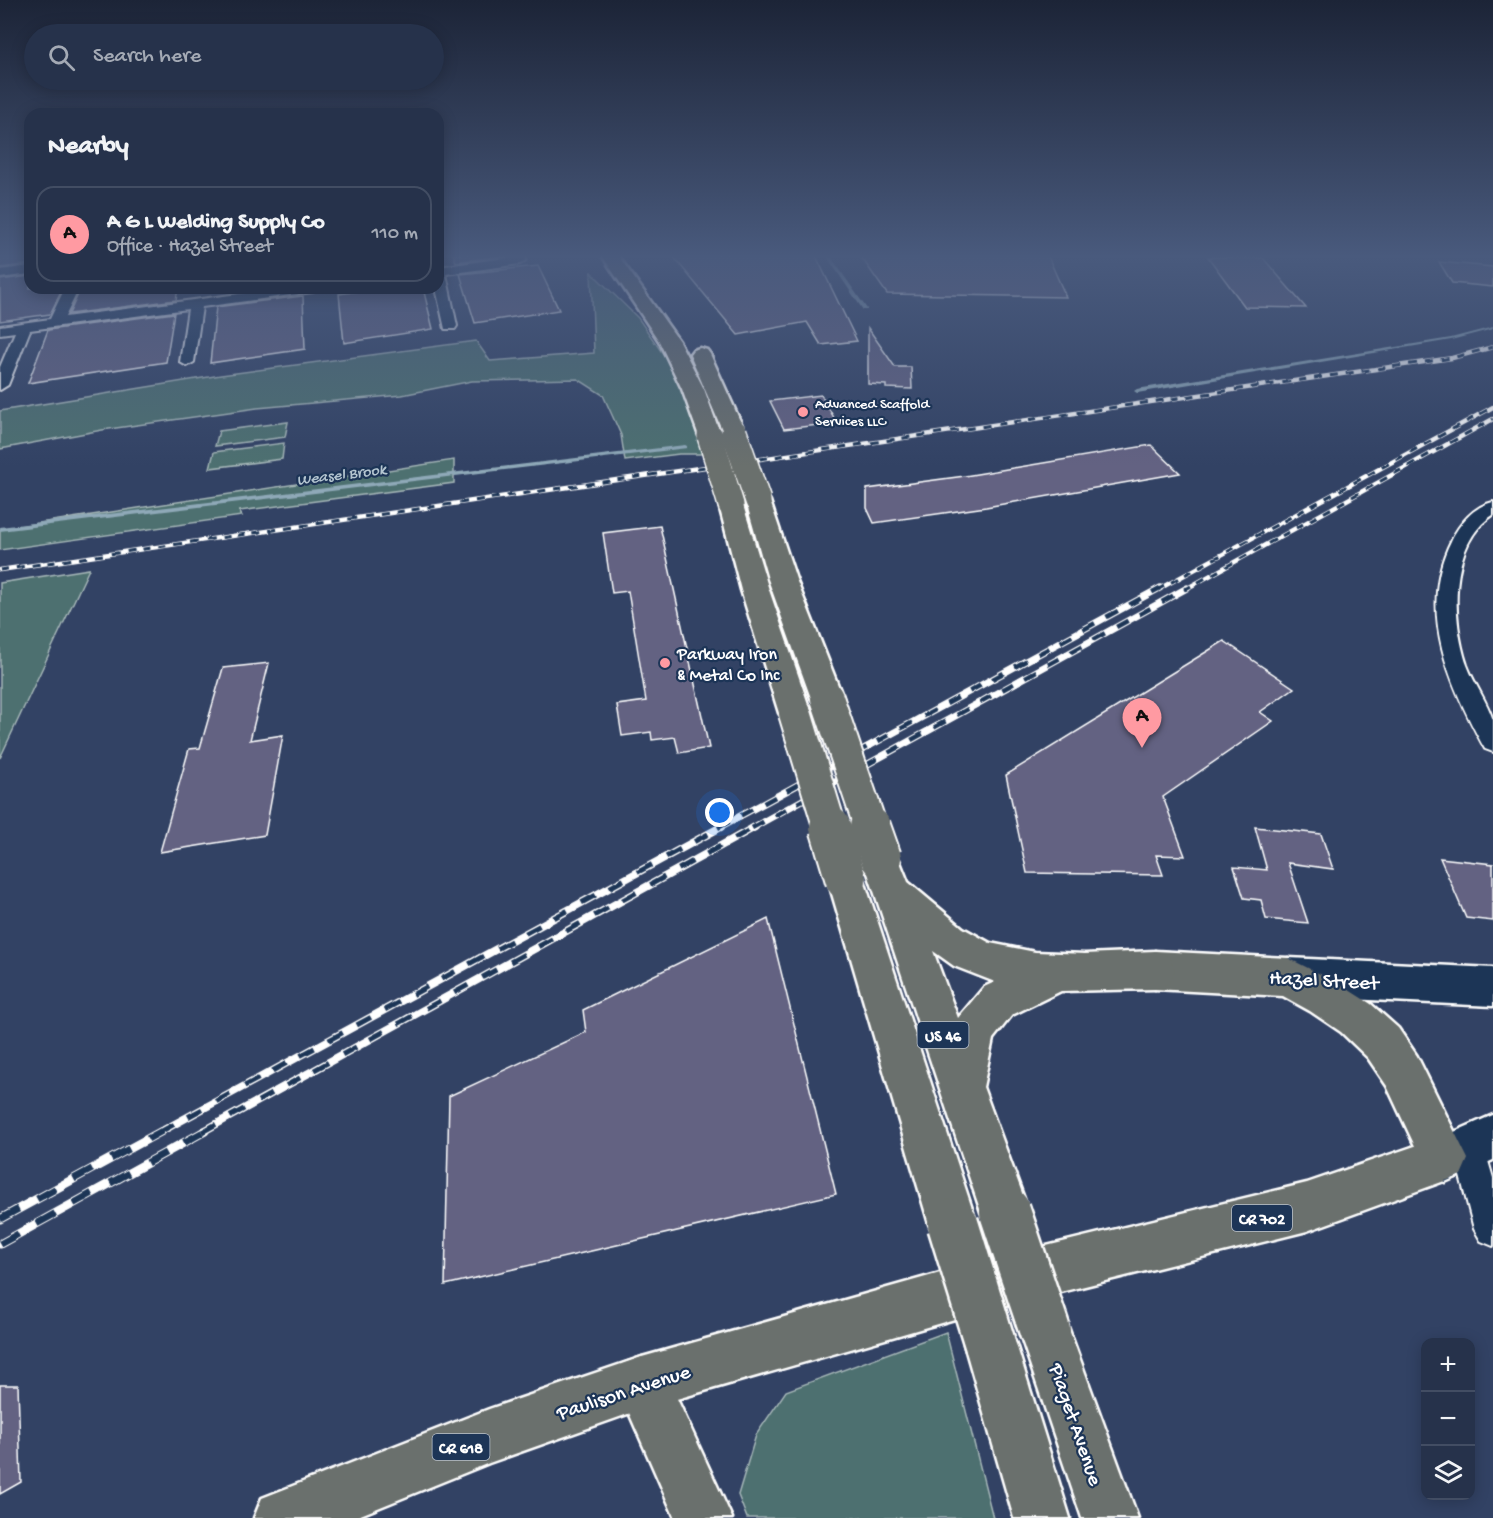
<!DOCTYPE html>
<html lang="en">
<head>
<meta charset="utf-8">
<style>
	:root { --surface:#26324b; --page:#2e3a52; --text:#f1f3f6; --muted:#a4aab5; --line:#424d63; --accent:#ff9aa2 }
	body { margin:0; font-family:"Gochi Hand",sans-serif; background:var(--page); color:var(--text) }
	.controls { position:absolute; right:18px; bottom:18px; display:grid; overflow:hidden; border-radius:12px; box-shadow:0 3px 15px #0003 }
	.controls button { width:54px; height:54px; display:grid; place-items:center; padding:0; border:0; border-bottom:2px solid var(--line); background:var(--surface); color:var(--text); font:30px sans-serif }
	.you { position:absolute; left:720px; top:813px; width:21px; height:21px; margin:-15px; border:4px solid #fff; border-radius:50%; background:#1a73e8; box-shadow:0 0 0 9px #1a73e833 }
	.badge { display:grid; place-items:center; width:39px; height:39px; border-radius:50%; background:var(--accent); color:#111; font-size:20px; font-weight:700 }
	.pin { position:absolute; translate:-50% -50px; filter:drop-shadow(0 2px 3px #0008) }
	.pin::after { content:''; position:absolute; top:32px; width:21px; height:18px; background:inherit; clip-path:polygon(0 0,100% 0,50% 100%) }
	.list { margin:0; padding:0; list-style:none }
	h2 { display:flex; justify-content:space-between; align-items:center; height:78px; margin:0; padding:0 24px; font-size:26px }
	h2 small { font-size:20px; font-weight:400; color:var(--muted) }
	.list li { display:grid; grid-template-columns:39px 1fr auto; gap:18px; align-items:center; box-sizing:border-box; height:96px; margin:0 12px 12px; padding:0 12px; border:2px solid var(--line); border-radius:18px }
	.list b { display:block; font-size:22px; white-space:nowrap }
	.list p { margin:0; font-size:20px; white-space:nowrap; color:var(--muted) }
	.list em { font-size:20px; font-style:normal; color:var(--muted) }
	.icon { flex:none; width:33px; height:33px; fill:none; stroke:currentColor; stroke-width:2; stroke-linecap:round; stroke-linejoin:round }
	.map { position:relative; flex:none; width:1493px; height:1518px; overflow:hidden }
	.search { position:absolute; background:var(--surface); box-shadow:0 3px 15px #0003; left:24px; top:24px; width:420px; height:66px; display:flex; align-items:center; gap:15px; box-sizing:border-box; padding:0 21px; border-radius:33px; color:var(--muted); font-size:22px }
	.panel { position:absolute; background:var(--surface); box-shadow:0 3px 15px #0003; left:24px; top:108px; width:420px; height:186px; border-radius:18px }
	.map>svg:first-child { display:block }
	.green { fill:#4d6f70; stroke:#a6b7b8; stroke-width:1.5 }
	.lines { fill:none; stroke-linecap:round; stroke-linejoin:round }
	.stream { fill:#8fa9b8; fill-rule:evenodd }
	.building { fill:#646282; stroke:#fff; stroke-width:1.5 }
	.street-casing { stroke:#fff; stroke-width:4 }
	.secondary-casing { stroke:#fff; stroke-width:5 }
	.primary-casing { stroke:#fff; stroke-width:5 }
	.highway-casing { stroke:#fff; stroke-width:5 }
	.street { fill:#1d3557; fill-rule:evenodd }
	.secondary { fill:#1d3557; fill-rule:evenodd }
	.primary { fill:#6b706d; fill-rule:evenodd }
	.highway { fill:#6b706d; fill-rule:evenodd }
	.rail-far3-casing { stroke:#fff; stroke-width:4.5 }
	.rail-far2-casing { stroke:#fff; stroke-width:7 }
	.rail-far1-casing { stroke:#fff; stroke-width:8 }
	.rail-casing { stroke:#fff; stroke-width:9 }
	.rail-far3 { stroke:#1d3557; stroke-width:3; stroke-dasharray:8; stroke-linecap:butt }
	.rail-far2 { stroke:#1d3557; stroke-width:4.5; stroke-dasharray:13; stroke-linecap:butt }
	.rail-far1 { stroke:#1d3557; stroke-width:5; stroke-dasharray:16; stroke-linecap:butt }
	.rail { stroke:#1d3557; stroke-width:7; stroke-dasharray:21; stroke-linecap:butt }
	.highway-bridge-far3-casing { stroke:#fff; stroke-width:28; stroke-linecap:butt }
	.highway-bridge-far2-casing { stroke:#fff; stroke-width:36; stroke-linecap:butt }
	.highway-bridge-far1-casing { stroke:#fff; stroke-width:44; stroke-linecap:butt }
	.highway-bridge-casing { stroke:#fff; stroke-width:55; stroke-linecap:butt }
	.highway-bridge-far3 { stroke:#6b706d; stroke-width:25 }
	.highway-bridge-far2 { stroke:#6b706d; stroke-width:32 }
	.highway-bridge-far1 { stroke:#6b706d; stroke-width:40 }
	.highway-bridge { stroke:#6b706d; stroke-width:50 }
	.poi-dot { fill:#ff9aa2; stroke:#1d3557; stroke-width:2 }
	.labels { text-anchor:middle; stroke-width:4.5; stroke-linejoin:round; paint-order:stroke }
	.far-poi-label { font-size:15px; fill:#fff; stroke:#1d3557; text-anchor:start }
	.far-water-label { font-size:16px; font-style:italic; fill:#b4c5d0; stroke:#1d3557 }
	.shield { fill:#1d3557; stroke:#bbc2cd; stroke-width:1.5 }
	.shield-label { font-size:16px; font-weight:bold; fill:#fff }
	.poi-label { font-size:18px; fill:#fff; stroke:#1d3557; text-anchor:start }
	.near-street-label { font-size:21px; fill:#fff; stroke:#1d3557 }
</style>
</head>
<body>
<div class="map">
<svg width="1493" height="1518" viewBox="0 0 1493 1518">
	<rect width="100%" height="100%" fill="#324264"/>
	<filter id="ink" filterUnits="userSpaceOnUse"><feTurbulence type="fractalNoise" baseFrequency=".0167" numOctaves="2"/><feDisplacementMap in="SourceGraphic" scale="12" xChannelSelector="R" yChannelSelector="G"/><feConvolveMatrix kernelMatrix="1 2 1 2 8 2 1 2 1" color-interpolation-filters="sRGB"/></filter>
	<g filter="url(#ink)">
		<g class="green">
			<path d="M591 272 638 318 673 368 705 454H679L625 461 621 435 603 395 578 379 472 381 402 395 257 408 102 430 0 449V411L221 375 476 341 490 361 594 353Z"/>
			<path d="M288 422 285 437 215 446 219 431Z"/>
			<path d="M284 443 282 459 210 468 214 452Z"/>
			<path d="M454 460V483L239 511 242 516 0 550V529Z"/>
			<path d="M89 569 0 758V583Z"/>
			<path d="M946 1332 993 1518H747L738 1495 756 1435 786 1391Z"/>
		</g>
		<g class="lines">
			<g class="stream">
				<path d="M825 254H829L867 309V310H863Z"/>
				<path d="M1493 327V329L1451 340 1137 393 1134 391 1137 389 1451 338Z"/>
				<path d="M685 445 687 446V448L0 531V527Z"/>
			</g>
		</g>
		<g class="building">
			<path d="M0 254H30V264L0 268Z"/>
			<path d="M453 254H501L502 256 456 262Z"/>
			<path d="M671 254H815L857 341 821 345 807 322 738 335Z"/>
			<path d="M859 254H1047L1066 297 887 294Z"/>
			<path d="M1208 257 1263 258 1306 308 1245 307Z"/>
			<path d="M1439 262 1493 267V287L1452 283Z"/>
			<path d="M538 266 559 310 475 323 460 274Z"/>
			<path d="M30 276V288H63L50 314 0 321V280Z"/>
			<path d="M81 288H178L176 300 69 314Z"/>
			<path d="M380 288H423L433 329 344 343 339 294Z"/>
			<path d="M303 296 305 349 210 363 216 307Z"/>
			<path d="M174 313 166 362 28 383 48 330Z"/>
			<path d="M868 328 895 367H911L912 389 886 388V385L868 384Z"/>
			<path d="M821 395 837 423 784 429 770 401Z"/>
			<path d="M1151 445 1180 473 986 507 874 523 867 508V489L965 476Z"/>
			<path d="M660 526 709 748 679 753 675 737 652 740 651 732 622 736 617 705 646 701 628 591 612 593 603 533Z"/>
			<path d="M1224 641 1294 688 1260 712 1273 721 1163 797 1185 856 1156 855 1163 875 1027 873 1006 775Z"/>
			<path d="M269 663 250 740 283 735 265 835 160 852 189 749 200 748 223 668Z"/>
			<path d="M1255 827 1321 834 1333 869 1288 863 1308 923 1266 919 1261 900 1244 898 1234 867 1267 870Z"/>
			<path d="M1440 858 1493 864V921L1466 918Z"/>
			<path d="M768 919 836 1194 445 1285 449 1096 586 1032 583 1010Z"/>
			<path d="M0 1385H18L21 1482 0 1494Z"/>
		</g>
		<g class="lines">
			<defs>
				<g id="street">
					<path d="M512 254H524L526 260 520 264 446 274 457 326 455 329H445L436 288H438V267L513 257Z"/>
					<path d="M30 266V274L0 278V270Z"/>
					<path d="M65 288H79L65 317 283 288H320L313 292 202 307 194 362 187 366 180 362 188 309 30 330 8 385 0 390V367L15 332 0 334V326L50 319Z"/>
					<path d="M1493 502V515C1448 544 1452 620 1467 665 1474 684 1487 701 1493 720 1493 729 1493 742 1493 752L1485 749C1451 687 1416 611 1451 541 1459 524 1474 506 1493 502Z"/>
					<path d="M1469 1133 1481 1137 1493 1178V1246L1481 1241 1474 1229 1453 1149 1457 1137Z"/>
				</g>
				<g id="secondary">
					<path d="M1288 958 1493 968V1006L1288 996 1274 990 1268 977 1274 964Z"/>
					<path d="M1493 1115V1160L1445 1182 1429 1175 1422 1159 1429 1143Z"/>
				</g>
				<path id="primary" d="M1155 951 1288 958 1338 983 1371 1004 1398 1028 1417 1056 1468 1159 1461 1175 1307 1231 972 1314 642 1409 489 1463 353 1518H254L262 1498 489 1409 642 1357 972 1264 1307 1183 1415 1146 1387 1086 1368 1058 1341 1032 1310 1011 1283 996 1155 989 1141 983 1135 970 1141 957Z"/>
				<g id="highway">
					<path d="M601 254H617L679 341 704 389 721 436 718 441 710 443 702 441 699 436 682 389 659 341Z"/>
					<path d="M700 348 707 350 710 354 745 432 742 437 734 439 726 437 723 432 690 354 693 350Z"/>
					<path d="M758 494 767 496 770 501 796 579 843 698 838 706 827 710 816 706 811 698 768 579 746 501 749 496Z"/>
					<path d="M731 498 740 500 743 505 769 590 811 713 806 721 795 725 784 721 779 713 741 590 719 505 722 500Z"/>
					<path d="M881 842 894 847 908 882 963 928 990 943 1035 952 1085 954 1155 951 1169 957 1175 970 1169 983 1155 989 1061 991 1012 1015 993 1039 983 1087 1029 1212 1022 1229 1005 1236 988 1229 981 1212 863 858 868 847ZM933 951 954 966 995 982 984 987 958 1018Z"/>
					<path d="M846 864 859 869 864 880 977 1224 970 1241 953 1248 936 1241 929 1224 828 880 833 869Z"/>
					<path d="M1045 1305 1063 1313 1138 1518H1082L1019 1331 1027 1313Z"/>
					<path d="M990 1318 1008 1326 1016 1344 1070 1518H1014L964 1344 972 1326Z"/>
					<path d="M642 1357 661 1364 732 1518H675L616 1383 623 1364Z"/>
				</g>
			</defs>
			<use href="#street" class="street-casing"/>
			<use href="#secondary" class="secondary-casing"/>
			<use href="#primary" class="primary-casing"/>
			<use href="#highway" class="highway-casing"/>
			<use href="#street" class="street"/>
			<use href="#secondary" class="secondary"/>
			<use href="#primary" class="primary"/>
			<use href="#highway" class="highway"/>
			<defs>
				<g id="rail-far3">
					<path d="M0 570 1452 358 1493 347"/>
					<path d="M1157 590 1493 407"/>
					<path d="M1184 590 1493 419"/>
				</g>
				<g id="rail-far2">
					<path d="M718 828 1160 588"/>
					<path d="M752 828 1187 588"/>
				</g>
				<g id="rail-far1">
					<path d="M160 1132 721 827"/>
					<path d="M202 1132 755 827"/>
				</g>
				<g id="rail">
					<path d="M0 1219 162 1131"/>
					<path d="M0 1244 205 1131"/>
				</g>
			</defs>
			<use href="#rail-far3" class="rail-far3-casing"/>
			<use href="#rail-far2" class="rail-far2-casing"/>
			<use href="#rail-far1" class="rail-far1-casing"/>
			<use href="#rail" class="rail-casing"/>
			<use href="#rail-far3" class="rail-far3"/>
			<use href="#rail-far2" class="rail-far2"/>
			<use href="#rail-far1" class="rail-far1"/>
			<use href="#rail" class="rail"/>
			<defs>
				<g id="highway-bridge-far3">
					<path d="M734 432 758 501"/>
					<path d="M710 436 731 505"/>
				</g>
				<g id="highway-bridge-far2">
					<path d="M827 698 871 828"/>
					<path d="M795 713 830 828"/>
				</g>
				<g id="highway-bridge-far1">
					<path d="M830 827 846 880"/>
					<path d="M870 827 881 858"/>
				</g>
				<g id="highway-bridge">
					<path d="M1005 1212 1045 1331"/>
					<path d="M953 1224 990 1344"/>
				</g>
			</defs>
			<use href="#highway-bridge-far3" class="highway-bridge-far3-casing"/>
			<use href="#highway-bridge-far2" class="highway-bridge-far2-casing"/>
			<use href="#highway-bridge-far1" class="highway-bridge-far1-casing"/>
			<use href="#highway-bridge" class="highway-bridge-casing"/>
			<use href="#highway-bridge-far3" class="highway-bridge-far3"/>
			<use href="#highway-bridge-far2" class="highway-bridge-far2"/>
			<use href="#highway-bridge-far1" class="highway-bridge-far1"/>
			<use href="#highway-bridge" class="highway-bridge"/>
		</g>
	</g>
	<linearGradient id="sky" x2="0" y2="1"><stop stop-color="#1c2437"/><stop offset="0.55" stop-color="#495a7d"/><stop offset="1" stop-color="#495a7d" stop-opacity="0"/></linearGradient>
	<rect width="1493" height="466" fill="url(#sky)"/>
	<g class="poi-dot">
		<circle cx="803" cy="412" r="6"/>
		<circle cx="665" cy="663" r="6"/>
	</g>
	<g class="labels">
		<g class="far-poi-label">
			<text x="815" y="408">Advanced Scaffold<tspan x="815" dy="17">Services LLC</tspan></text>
		</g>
		<g class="far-water-label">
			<text transform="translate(341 473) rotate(-7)" y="6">Weasel Brook</text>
		</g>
		<g class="shield">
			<rect x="917.5" y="1022" width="51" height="26" rx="4.5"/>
			<rect x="1232" y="1205" width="60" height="26" rx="4.5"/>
			<rect x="432.5" y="1434" width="57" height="26" rx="4.5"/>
		</g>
		<g class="shield-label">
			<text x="943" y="1041">US 46</text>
			<text x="1262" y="1224">CR 702</text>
			<text x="461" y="1453">CR 618</text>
		</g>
		<g class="poi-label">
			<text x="677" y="659">Parkway Iron<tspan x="677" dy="21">&amp; Metal Co Inc</tspan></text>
		</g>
		<g class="near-street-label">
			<text transform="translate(1324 979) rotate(3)" y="7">Hazel Street</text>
			<text transform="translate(623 1391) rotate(-18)" y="7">Paulison Avenue</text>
			<text transform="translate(1077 1424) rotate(71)" y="7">Piaget Avenue</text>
		</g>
	</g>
</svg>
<div class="controls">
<button>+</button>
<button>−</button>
<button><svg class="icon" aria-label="layers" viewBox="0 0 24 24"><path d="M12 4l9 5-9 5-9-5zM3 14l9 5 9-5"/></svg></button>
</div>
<div class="you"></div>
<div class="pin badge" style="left:1142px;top:748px">A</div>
<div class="search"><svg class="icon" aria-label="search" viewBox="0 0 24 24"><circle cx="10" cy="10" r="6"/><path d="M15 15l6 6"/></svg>Search here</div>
<section class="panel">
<h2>Nearby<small></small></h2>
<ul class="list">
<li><span class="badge">A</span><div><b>A G L Welding Supply Co</b><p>Office · Hazel Street</p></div><em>110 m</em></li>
</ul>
</section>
</div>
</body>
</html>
